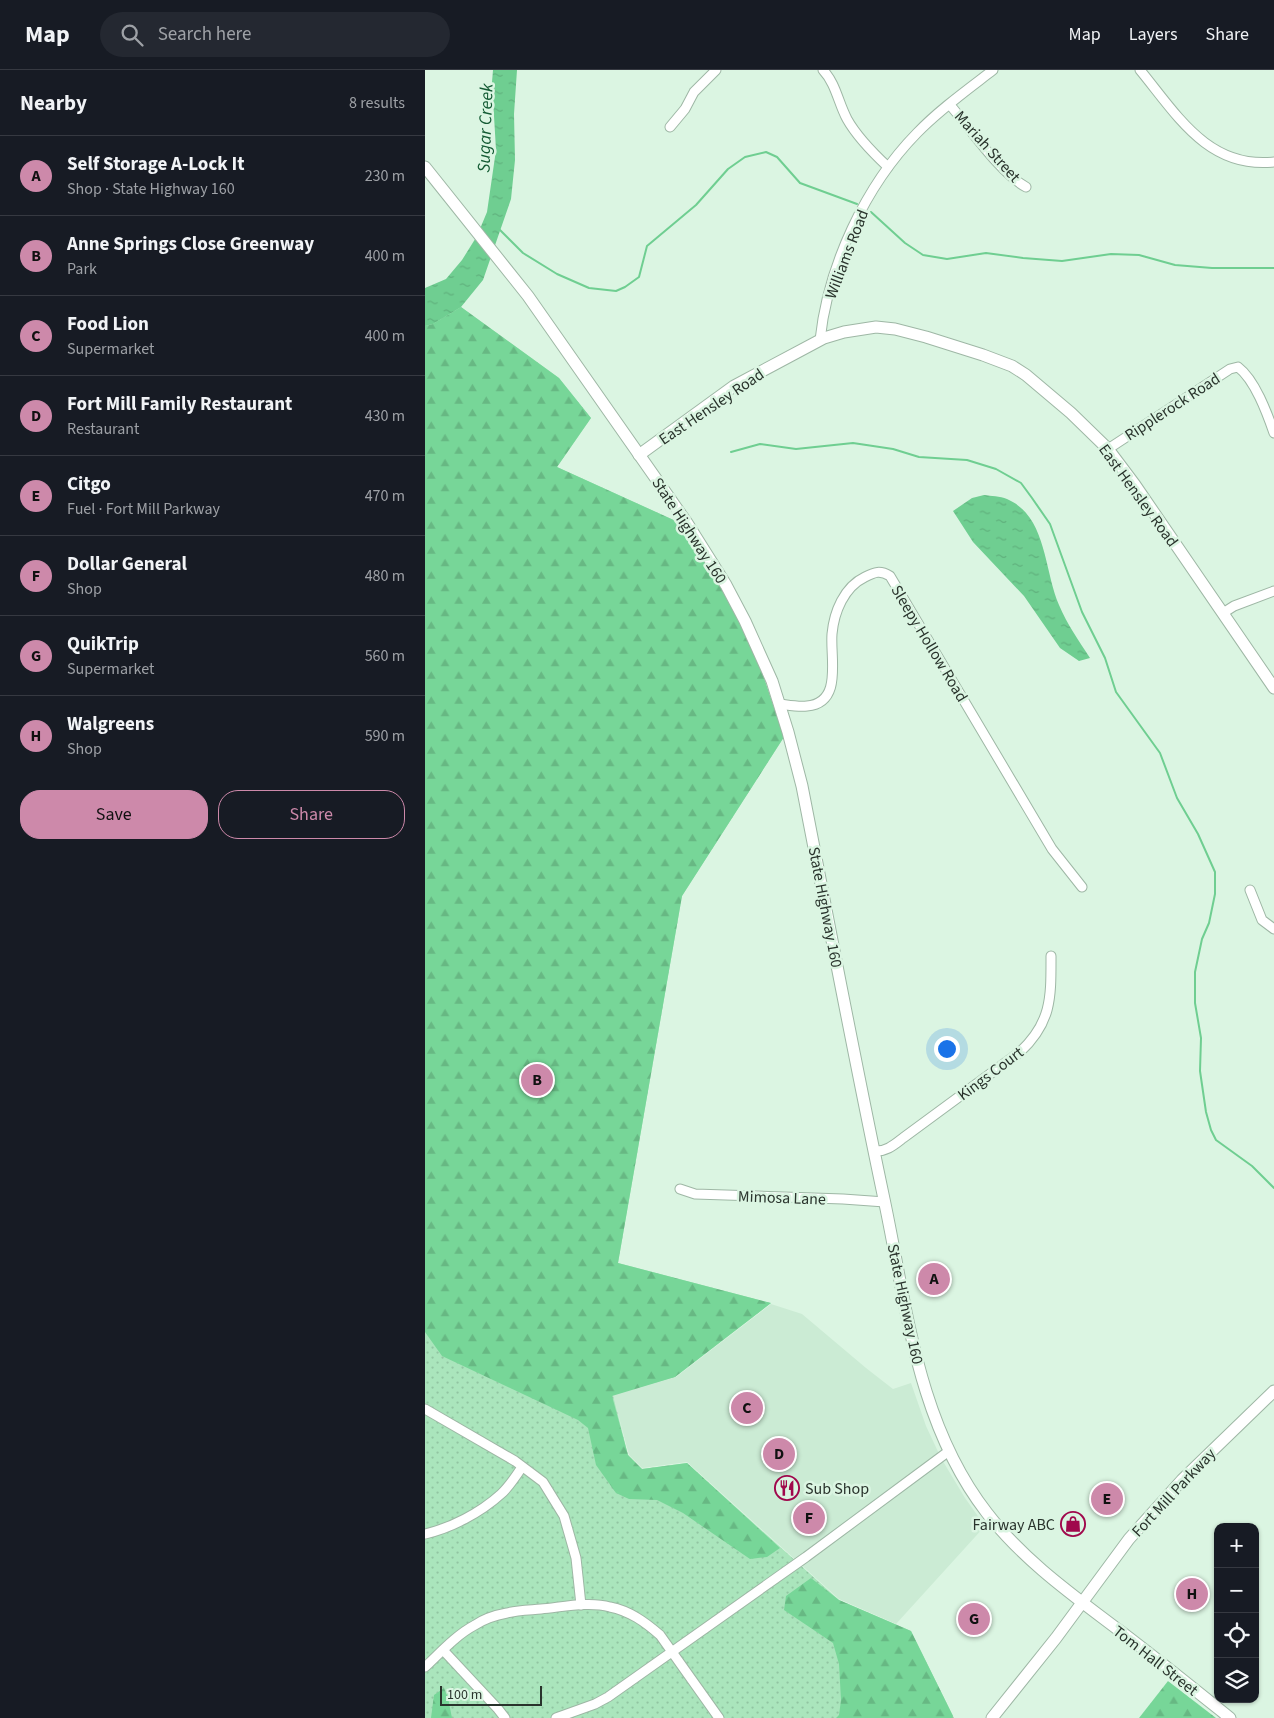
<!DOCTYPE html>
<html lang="en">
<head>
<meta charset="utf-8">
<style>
	:root { --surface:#171b24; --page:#242831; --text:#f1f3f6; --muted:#9ea1a6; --line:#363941; --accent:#cd89aa }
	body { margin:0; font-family:"Source Sans 3",sans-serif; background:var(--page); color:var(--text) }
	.controls { position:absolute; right:15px; bottom:15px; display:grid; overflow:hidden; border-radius:10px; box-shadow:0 1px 4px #0004 }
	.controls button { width:45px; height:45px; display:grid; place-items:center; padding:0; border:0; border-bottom:1px solid var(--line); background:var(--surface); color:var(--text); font:25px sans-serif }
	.scale { position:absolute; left:15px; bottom:12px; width:102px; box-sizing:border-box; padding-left:5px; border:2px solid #29332c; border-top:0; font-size:14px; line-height:18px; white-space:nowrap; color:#29332c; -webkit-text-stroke:4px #dbf5e2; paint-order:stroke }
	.you { position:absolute; left:521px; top:978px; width:18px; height:18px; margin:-12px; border:4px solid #fff; border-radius:50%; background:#1a73e8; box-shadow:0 0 0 8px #1a73e833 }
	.badge { display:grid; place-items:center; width:32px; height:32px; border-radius:50%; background:var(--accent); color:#111; font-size:16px; font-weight:700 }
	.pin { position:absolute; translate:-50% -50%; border:2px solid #fff; box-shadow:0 1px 5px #0006 }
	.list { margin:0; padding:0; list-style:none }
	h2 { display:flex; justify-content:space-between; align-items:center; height:65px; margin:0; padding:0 20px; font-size:21px }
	h2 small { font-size:16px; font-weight:400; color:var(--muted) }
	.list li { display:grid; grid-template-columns:32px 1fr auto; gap:15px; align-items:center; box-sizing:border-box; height:80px; padding:0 20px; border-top:1px solid var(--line) }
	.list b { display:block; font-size:19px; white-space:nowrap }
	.list p { margin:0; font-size:16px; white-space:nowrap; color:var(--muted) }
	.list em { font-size:16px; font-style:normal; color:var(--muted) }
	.actions { display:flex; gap:10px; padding:15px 20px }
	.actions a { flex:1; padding:11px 0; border:1px solid var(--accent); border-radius:20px; text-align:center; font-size:18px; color:var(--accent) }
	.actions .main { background:var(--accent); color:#111 }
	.icon { flex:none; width:28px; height:28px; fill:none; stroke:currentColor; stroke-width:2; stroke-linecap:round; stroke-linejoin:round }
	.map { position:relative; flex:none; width:849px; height:1648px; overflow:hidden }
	header { display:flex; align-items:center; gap:30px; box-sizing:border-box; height:70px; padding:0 25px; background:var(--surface); border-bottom:1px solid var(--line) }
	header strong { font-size:24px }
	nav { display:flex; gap:28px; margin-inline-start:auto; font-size:18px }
	.search { width:350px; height:45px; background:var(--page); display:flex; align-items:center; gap:12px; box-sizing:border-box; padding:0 18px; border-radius:28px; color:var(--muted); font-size:19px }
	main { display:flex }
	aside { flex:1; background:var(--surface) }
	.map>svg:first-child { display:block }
	.built { fill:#cbebd4 }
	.green { fill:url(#green-dots) }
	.forest { fill:url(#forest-firs) }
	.water { fill:url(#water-ripples) }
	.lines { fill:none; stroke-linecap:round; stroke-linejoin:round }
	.stream { stroke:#6fce91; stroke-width:2 }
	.minor-casing { stroke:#9eb7a5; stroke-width:11 }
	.major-casing { stroke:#9eb7a5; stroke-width:13 }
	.minor { stroke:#fff; stroke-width:9 }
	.major { stroke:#fff; stroke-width:11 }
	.labels { text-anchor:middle; stroke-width:5; stroke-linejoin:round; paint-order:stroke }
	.street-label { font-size:16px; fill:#29332c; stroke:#dbf5e2 }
	.poi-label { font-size:16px; fill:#29332c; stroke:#dbf5e2; text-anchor:start }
	.water-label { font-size:18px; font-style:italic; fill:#135a33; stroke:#dbf5e2 }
</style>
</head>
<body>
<header>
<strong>Map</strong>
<div class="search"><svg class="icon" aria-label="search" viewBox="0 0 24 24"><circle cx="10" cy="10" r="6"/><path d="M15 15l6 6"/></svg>Search here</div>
<nav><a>Map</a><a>Layers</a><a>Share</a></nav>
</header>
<main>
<aside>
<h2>Nearby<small>8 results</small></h2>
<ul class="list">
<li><span class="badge">A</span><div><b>Self Storage A-Lock It</b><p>Shop · State Highway 160</p></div><em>230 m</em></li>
<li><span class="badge">B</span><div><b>Anne Springs Close Greenway</b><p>Park</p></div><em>400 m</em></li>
<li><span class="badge">C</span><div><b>Food Lion</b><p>Supermarket</p></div><em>400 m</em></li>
<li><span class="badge">D</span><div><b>Fort Mill Family Restaurant</b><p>Restaurant</p></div><em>430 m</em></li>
<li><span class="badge">E</span><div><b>Citgo</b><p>Fuel · Fort Mill Parkway</p></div><em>470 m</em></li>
<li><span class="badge">F</span><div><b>Dollar General</b><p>Shop</p></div><em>480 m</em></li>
<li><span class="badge">G</span><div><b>QuikTrip</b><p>Supermarket</p></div><em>560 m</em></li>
<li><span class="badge">H</span><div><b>Walgreens</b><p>Shop</p></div><em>590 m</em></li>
</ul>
<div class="actions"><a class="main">Save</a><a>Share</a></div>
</aside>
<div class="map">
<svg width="849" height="1648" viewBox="0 0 849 1648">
	<defs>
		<pattern id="green-dots" width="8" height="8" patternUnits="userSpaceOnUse" patternTransform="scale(1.25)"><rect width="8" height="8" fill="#aae5bc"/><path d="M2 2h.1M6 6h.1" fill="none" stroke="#92c5a2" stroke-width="1.8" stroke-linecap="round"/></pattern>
		<pattern id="forest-firs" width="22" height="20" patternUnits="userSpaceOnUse" patternTransform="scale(1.25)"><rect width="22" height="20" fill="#77d698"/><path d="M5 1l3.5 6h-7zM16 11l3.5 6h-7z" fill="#67b883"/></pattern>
		<pattern id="water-ripples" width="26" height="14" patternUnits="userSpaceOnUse" patternTransform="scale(1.25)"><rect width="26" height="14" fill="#6fce91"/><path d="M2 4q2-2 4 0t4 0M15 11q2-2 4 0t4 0" fill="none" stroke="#60b17d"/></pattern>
	</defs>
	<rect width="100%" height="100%" fill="#dbf5e2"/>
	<path class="built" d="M346 1234 377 1244 441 1298 468 1319 486 1313 501 1356 516 1388 540 1428 560 1456 471 1554 414 1529 262 1392 217 1398 204 1385 188 1325 251 1307Z"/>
	<path class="green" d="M26 226 36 237 134 308 166 348 132 397 253 452 359 667 257 826 193 1193 346 1233 250 1307 188 1325 203 1385 217 1399 262 1393 414 1530 486 1561 529 1648H0V238Z"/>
	<g class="forest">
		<path d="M36 237 134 308 166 348 132 397 253 452 297 517 332 587 359 667 257 826 193 1193 346 1233 250 1307 187 1326 203 1385 217 1399 262 1393 355 1478 342 1487 325 1489 258 1443 232 1430 204 1429 191 1423 171 1395 163 1358 153 1350 17 1286 0 1262V256L8 254Z"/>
		<path d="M386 1508 414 1530 486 1561 528 1646 527 1648H411L414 1645 416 1630 414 1594 408 1573 359 1540 361 1526Z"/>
		<path d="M743 1611 791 1648H714Z"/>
		<path d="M19 1618 23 1628 27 1648H6L9 1625Z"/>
	</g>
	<g class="water">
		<path d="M68 0H92L89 44 90 90 86 129 58 210 36 237 8 254 0 256V218L21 209 37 190 52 166 62 142 71 80 67 12Z"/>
		<path d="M559 425C566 426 575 426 582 429 622 446 619 501 634 535 642 554 654 571 665 588L654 591 635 578 599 526 548 472 528 441 547 428Z"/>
	</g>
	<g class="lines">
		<g class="stream">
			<path d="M446 142 480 173 498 185 522 189 561 183 598 188 637 191 686 184 714 185 750 195 787 198H849"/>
			<path d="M75 160 98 183 132 204 164 218 191 221 200 217 214 207 222 176 271 135 303 99 320 87 341 82 352 87 375 113 432 134"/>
			<path d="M306 382 335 374 371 379 428 373 468 379 494 387 542 390 571 399 596 413 607 428 625 454 657 542 680 588 691 622 735 683 752 728 773 764 790 802V824L784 853 777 869 770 902V933L776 968 775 1001 781 1042 786 1060 791 1070 827 1096 849 1118"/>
		</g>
		<defs>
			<g id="minor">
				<path d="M398 0C411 14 413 32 422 49 432 67 448 83 463 97"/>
				<path d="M715 0C752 45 783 99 849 92"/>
				<path d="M525 35C545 58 575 103 601 117"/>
				<path d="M245 57 260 39 269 22 291 0"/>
				<path d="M395 270C403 196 440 116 492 63 514 40 542 20 568 0"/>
				<path d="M683 379 805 299 813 297C830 310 842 343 849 363"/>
				<path d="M798 543 809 536 849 521"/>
				<path d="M355 634C363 635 373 637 382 636 418 633 405 588 407 564 409 542 419 517 440 507 450 502 455 500 465 506L627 779 657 817"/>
				<path d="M825 820 837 850 849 859"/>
				<path d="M449 1081C461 1082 469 1075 478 1068L595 982C627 952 626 927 626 886"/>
				<path d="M255 1119 270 1124 418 1129 460 1132"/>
				<path d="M0 1339 90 1391 118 1412 139 1446 151 1488 156 1535"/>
				<path d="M0 1464C26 1458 55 1443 76 1424 84 1417 91 1406 97 1397"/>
				<path d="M18 1580 73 1639 80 1648"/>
				<path d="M0 1597C15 1583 31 1565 50 1555 59 1549 71 1545 82 1543 93 1540 105 1540 116 1539 138 1537 164 1531 185 1537 205 1541 220 1552 235 1565L294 1648"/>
				<path d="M131 1648 170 1634 183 1627 381 1487 524 1381"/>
			</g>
			<g id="major">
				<path d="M0 97 103 226 262 453 301 515 320 551 347 611 363 662 377 716C404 854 430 992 459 1129 482 1237 492 1353 562 1443 598 1490 649 1526 695 1561 732 1589 769 1619 805 1648"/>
				<path d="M214 385 309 316 399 268 419 262 451 257 470 259 501 267 558 285 587 296 601 305 646 343 683 379 710 415 849 618"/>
				<path d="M567 1648 631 1568 704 1469 757 1410 849 1321"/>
			</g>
		</defs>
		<use href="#minor" class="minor-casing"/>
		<use href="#major" class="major-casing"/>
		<use href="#minor" class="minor"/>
		<use href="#major" class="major"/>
	</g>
	<defs>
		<symbol id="restaurant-ring" viewBox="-11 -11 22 22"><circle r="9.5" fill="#dbf5e2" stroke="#a0084c" stroke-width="1.5"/><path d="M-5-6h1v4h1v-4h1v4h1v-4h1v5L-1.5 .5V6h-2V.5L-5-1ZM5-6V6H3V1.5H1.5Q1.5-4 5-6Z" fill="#a0084c"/></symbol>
		<symbol id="shop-ring" viewBox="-11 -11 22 22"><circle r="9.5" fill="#dbf5e2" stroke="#a0084c" stroke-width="1.5"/><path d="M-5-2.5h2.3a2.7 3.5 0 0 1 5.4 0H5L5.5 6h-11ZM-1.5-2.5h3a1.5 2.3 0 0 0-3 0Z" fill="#a0084c"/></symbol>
	</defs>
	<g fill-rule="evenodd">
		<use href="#restaurant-ring" x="348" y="1404" width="28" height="28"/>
		<use href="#shop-ring" x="634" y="1440" width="28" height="28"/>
	</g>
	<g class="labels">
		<g class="street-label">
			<text transform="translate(563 76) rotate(48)" y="6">Mariah Street</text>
			<text transform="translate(421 184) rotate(-69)" y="6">Williams Road</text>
			<text transform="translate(286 336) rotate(-34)" y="6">East Hensley Road</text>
			<text transform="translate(747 336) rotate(-33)" y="6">Ripplerock Road</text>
			<text transform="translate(714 425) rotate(54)" y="6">East Hensley Road</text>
			<text transform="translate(265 460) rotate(57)" y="6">State Highway 160</text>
			<text transform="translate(505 573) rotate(59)" y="6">Sleepy Hollow Road</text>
			<text transform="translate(401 837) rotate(79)" y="6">State Highway 160</text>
			<text transform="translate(565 1003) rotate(-37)" y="6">Kings Court</text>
			<text transform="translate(357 1127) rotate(2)" y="6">Mimosa Lane</text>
			<text transform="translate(481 1234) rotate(78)" y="6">State Highway 160</text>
			<text transform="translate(748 1422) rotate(-47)" y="6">Fort Mill Parkway</text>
			<text transform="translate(731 1590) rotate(38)" y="6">Tom Hall Street</text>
		</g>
		<g class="poi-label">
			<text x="380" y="1424">Sub Shop</text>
			<text x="630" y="1460" text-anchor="end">Fairway ABC</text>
		</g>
		<g class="water-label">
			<text transform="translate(60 58) rotate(-88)" y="6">Sugar Creek</text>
		</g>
	</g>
</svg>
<div class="controls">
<button>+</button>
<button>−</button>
<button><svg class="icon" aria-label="locate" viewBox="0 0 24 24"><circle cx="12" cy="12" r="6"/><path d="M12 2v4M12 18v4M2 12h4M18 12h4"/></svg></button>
<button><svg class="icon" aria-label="layers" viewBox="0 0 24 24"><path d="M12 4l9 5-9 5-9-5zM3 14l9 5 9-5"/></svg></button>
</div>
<div class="scale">100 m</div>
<div class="you"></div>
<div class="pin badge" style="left:509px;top:1209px">A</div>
<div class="pin badge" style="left:112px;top:1010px">B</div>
<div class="pin badge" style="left:322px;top:1338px">C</div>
<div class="pin badge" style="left:354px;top:1384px">D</div>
<div class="pin badge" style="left:682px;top:1429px">E</div>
<div class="pin badge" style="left:384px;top:1448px">F</div>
<div class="pin badge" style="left:549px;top:1549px">G</div>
<div class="pin badge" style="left:767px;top:1524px">H</div>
</div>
</main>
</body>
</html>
